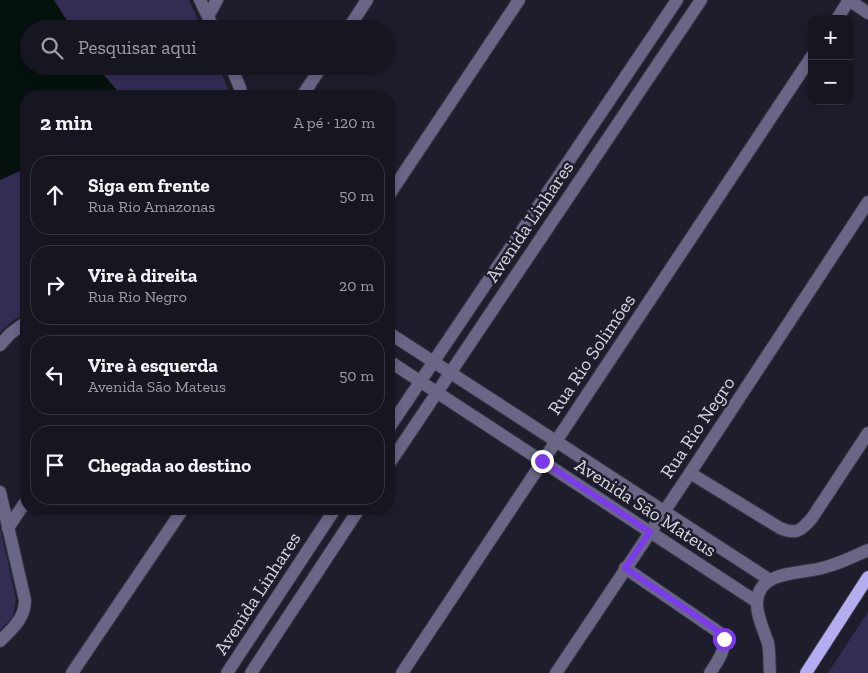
<!DOCTYPE html>
<html lang="pt">
<head>
<meta charset="utf-8">
<style>
	:root { --surface:#161621; --page:#23232e; --text:#f1f3f6; --muted:#9e9fa5; --line:#35353f }
	body { margin:0; font-family:"Zilla Slab",serif; background:var(--page); color:var(--text) }
	.controls { position:absolute; right:15px; top:15px; display:grid; overflow:hidden; border-radius:10px; box-shadow:0 2px 8px #0003 }
	.controls button { width:45px; height:45px; display:grid; place-items:center; padding:0; border:0; border-bottom:1px solid var(--line); background:var(--surface); color:var(--text); font:25px sans-serif }
	.stop { position:absolute; width:15px; height:15px; margin:-11px; border:4px solid #7c3aed; border-radius:50%; background:#fff }
	.stop.end { background:#7c3aed; border-color:#fff; box-shadow:0 1px 5px #0008 }
	.list { margin:0; padding:0; list-style:none }
	h2 { display:flex; justify-content:space-between; align-items:center; height:65px; margin:0; padding:0 20px; font-size:21px }
	h2 small { font-size:16px; font-weight:400; color:var(--muted) }
	.list li { display:grid; grid-template-columns:32px 1fr auto; gap:15px; align-items:center; box-sizing:border-box; height:80px; margin:0 10px 10px; padding:0 10px; border:1px solid var(--line); border-radius:20px }
	.list b { display:block; font-size:19px; white-space:nowrap }
	.list p { margin:0; font-size:16px; white-space:nowrap; color:var(--muted) }
	.list em { font-size:16px; font-style:normal; color:var(--muted) }
	.icon { flex:none; width:28px; height:28px; fill:none; stroke:currentColor; stroke-width:2; stroke-linecap:round; stroke-linejoin:round }
	.map { position:relative; flex:none; width:868px; height:673px; overflow:hidden }
	.search { position:absolute; background:var(--surface); box-shadow:0 2px 8px #0003; left:20px; top:20px; width:375px; height:55px; display:flex; align-items:center; gap:12px; box-sizing:border-box; padding:0 18px; border-radius:28px; color:var(--muted); font-size:19px }
	.panel { position:absolute; background:var(--surface); box-shadow:0 2px 8px #0003; left:20px; top:90px; width:375px; height:425px; border-radius:20px }
	.map>svg:first-child { display:block }
	.green { fill:#332d54 }
	.water { fill:#05110c }
	.lines { fill:none; stroke-linecap:round; stroke-linejoin:round }
	.minor-casing { stroke:#383745; stroke-width:14 }
	.major-casing { stroke:#383745; stroke-width:14 }
	.minor { stroke:#696686; stroke-width:12 }
	.major { stroke:#b4aef0; stroke-width:12 }
	.route { stroke:#7c3aed; stroke-width:6 }
	.labels { text-anchor:middle; stroke-width:5; stroke-linejoin:round; paint-order:stroke }
	.street-label { font-size:19px; fill:#d7d7e1; stroke:#1e1d2c }
</style>
</head>
<body>
<div class="map">
<svg width="868" height="673" viewBox="0 0 868 673">
	<rect width="100%" height="100%" fill="#1e1d2c"/>
	<g class="green">
		<path d="M54 0H189L202 29H72Z"/>
		<path d="M96 66H218L231 96H122Z"/>
		<path d="M26 168V313L12 321 0 332V180Z"/>
		<path d="M0 527 16 599 13 617 0 630Z"/>
		<path d="M868 612V673H828Z"/>
	</g>
	<path class="water" d="M0 0H54L72 29H29V66H96L122 96H26V168L0 180Z"/>
	<g class="lines">
		<defs>
			<g id="minor">
				<path d="M200 0 214 29"/>
				<path d="M849 0 868 13"/>
				<path d="M208 16 217 0"/>
				<path d="M837 19 849 0"/>
				<path d="M348 29 367 0"/>
				<path d="M231 66 240 88 241 96"/>
				<path d="M302 96 322 66"/>
				<path d="M389 195 519 0"/>
				<path d="M389 333 770 580"/>
				<path d="M0 345 10 334 26 322"/>
				<path d="M389 361 757 602"/>
				<path d="M389 428 677 0"/>
				<path d="M389 464 701 0"/>
				<path d="M690 473 780 528C796 535 801 531 812 518L868 433"/>
				<path d="M0 492 25 600C25 619 12 629 0 641"/>
				<path d="M8 528 26 501"/>
				<path d="M625 568 720 633C729 648 718 660 710 673"/>
				<path d="M72 673 183 509"/>
				<path d="M227 673 335 509"/>
				<path d="M251 673 359 509"/>
				<path d="M402 673 812 56"/>
				<path d="M556 673 690 473 868 202"/>
				<path d="M770 673C769 663 770 652 768 643 764 631 756 614 757 602 758 570 801 574 822 568 839 564 853 557 868 550"/>
			</g>
			<path id="major" d="M806 673 868 577"/>
		</defs>
		<use href="#minor" class="minor-casing"/>
		<use href="#major" class="major-casing"/>
		<use href="#minor" class="minor"/>
		<use href="#major" class="major"/>
	</g>
	<g class="lines">
		<path class="route" d="M542 461 650 532 625 568 714 628 720 633 724 639"/>
	</g>
	<g class="labels">
		<g class="street-label">
			<text transform="translate(529 221) rotate(-56)" y="7">Avenida Linhares</text>
			<text transform="translate(591 354) rotate(-56)" y="7">Rua Rio Solimões</text>
			<text transform="translate(697 427) rotate(-56)" y="7">Rua Rio Negro</text>
			<text transform="translate(646 507) rotate(33)" y="7">Avenida São Mateus</text>
			<text transform="translate(257 593) rotate(-57)" y="7">Avenida Linhares</text>
		</g>
	</g>
</svg>
<div class="controls">
<button>+</button>
<button>−</button>
</div>
<div class="stop" style="left:724px;top:639px"></div>
<div class="stop end" style="left:542px;top:461px"></div>
<div class="search"><svg class="icon" aria-label="search" viewBox="0 0 24 24"><circle cx="10" cy="10" r="6"/><path d="M15 15l6 6"/></svg>Pesquisar aqui</div>
<section class="panel">
<h2>2 min<small>A pé · 120 m</small></h2>
<ul class="list">
<li><svg class="icon" aria-label="ahead" viewBox="0 0 24 24"><path d="M12 20V5M6 11l6-6 6 6"/></svg><div><b>Siga em frente</b><p>Rua Rio Amazonas</p></div><em>50 m</em></li>
<li><svg class="icon" aria-label="right" viewBox="0 0 24 24"><path d="M7 20v-9h11M14 6l5 5-5 5"/></svg><div><b>Vire à direita</b><p>Rua Rio Negro</p></div><em>20 m</em></li>
<li><svg class="icon" aria-label="left" viewBox="0 0 24 24"><path d="M17 20v-9H6M10 6l-5 5 5 5"/></svg><div><b>Vire à esquerda</b><p>Avenida São Mateus</p></div><em>50 m</em></li>
<li><svg class="icon" aria-label="arrive" viewBox="0 0 24 24"><path d="M6 21V4h12l-3 4 3 4H6"/></svg><div><b>Chegada ao destino</b></div></li>
</ul>
</section>
</div>
</body>
</html>
